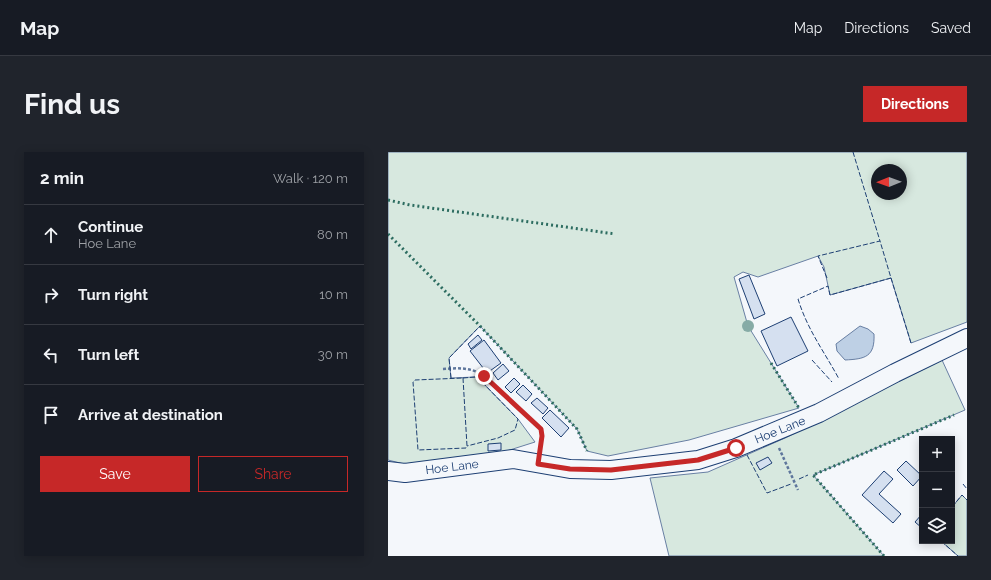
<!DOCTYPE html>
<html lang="en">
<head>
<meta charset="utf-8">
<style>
	:root { --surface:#171b24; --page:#20242c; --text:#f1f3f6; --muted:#9ea1a6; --line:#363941; --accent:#c62828 }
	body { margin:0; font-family:Raleway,sans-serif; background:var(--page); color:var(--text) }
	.controls { position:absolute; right:12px; bottom:12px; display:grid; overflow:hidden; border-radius:0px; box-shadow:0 2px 10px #0003 }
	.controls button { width:36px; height:36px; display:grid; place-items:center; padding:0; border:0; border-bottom:1px solid var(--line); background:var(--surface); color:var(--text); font:20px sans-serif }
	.compass { position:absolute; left:483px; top:12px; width:36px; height:36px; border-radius:50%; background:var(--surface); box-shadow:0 2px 10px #0003; rotate:269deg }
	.stop { position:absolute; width:12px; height:12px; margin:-9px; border:3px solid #c62828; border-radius:50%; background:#fff }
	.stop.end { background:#c62828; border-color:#fff; box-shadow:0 1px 4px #0008 }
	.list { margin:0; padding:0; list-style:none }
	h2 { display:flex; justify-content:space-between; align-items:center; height:52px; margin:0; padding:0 16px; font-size:17px }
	h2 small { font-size:13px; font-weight:400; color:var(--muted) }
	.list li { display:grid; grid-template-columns:26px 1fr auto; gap:12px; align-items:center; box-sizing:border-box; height:60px; padding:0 16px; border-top:1px solid var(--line) }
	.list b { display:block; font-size:15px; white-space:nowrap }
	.list p { margin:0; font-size:13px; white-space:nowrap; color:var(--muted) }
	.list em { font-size:13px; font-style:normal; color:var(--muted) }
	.actions { display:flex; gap:8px; padding:12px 16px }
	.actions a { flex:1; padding:9px 0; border:1px solid var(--accent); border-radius:0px; text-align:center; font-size:14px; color:var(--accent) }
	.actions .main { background:var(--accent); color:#fff }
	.icon { flex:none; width:22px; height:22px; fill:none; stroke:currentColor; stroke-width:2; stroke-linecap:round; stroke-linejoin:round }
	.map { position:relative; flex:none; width:579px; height:404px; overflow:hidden; border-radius:0px }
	header { display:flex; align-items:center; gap:24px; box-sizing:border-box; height:56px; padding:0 20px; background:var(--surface); border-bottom:1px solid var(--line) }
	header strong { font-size:19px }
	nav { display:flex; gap:22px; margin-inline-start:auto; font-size:14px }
	.intro { display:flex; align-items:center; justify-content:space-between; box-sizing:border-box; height:96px; padding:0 24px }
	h1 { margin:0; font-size:28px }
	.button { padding:10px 18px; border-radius:0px; background:var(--accent); color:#fff; font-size:14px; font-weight:700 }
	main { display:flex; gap:24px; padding:0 24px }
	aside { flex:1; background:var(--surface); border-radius:0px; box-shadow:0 2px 10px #0003 }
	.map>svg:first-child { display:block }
	.green { fill:#d7e8df; stroke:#687fa3; fill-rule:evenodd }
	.water { fill:#bed0e5; stroke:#687fa3 }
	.building { fill:#d5e0f0; stroke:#1d3f73 }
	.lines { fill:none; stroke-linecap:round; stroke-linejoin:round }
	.minor-casing { stroke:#1d3f73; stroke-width:20 }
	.path { stroke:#5e769c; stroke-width:2.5; stroke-dasharray:3 2; stroke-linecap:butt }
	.minor { stroke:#f4f7fb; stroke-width:18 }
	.hedge { stroke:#2c6c60; stroke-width:3; stroke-dasharray:2 3; stroke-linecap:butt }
	.fence { stroke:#1d3f73; stroke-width:1; stroke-dasharray:5 2; stroke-linecap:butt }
	.tree { fill:#86aba6 }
	.route { stroke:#c62828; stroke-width:5 }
	.labels { text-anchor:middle; stroke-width:3; stroke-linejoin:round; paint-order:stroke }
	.street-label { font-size:12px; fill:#1d3f73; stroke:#f4f7fb }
</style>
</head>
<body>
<header>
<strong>Map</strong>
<nav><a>Map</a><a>Directions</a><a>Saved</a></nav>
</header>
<div class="intro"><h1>Find us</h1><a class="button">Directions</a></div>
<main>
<aside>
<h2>2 min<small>Walk · 120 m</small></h2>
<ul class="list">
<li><svg class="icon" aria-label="ahead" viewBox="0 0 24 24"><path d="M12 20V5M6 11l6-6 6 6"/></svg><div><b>Continue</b><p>Hoe Lane</p></div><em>80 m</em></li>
<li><svg class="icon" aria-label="right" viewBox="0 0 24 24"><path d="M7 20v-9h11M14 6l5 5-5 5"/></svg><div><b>Turn right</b></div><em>10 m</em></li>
<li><svg class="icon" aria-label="left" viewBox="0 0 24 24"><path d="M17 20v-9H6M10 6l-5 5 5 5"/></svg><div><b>Turn left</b></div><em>30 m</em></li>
<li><svg class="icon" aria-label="arrive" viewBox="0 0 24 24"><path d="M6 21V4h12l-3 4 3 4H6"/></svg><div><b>Arrive at destination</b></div></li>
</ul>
<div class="actions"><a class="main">Save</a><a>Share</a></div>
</aside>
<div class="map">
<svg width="579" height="404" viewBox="0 0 579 404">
	<rect width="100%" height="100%" fill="#f4f7fb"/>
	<g class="green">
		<path d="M0 0H579V170L523 191 503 126 442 143 436 115 430 104 370 125 355 120 346 125 360 174 411 256 301 288 220 304 199 299 189 277 92 174 61 206 63 226 87 225 92 228 130 267 147 290 106 303 16 312 0 308ZM489 18H513V42H489Z"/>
		<path d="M554 208 577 258 425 323 496 404H281L262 326 320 320 397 286Z"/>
		<path d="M574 343 579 348V404H570L553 389H564V355Z"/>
	</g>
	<path class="water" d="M472 174 480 177 486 182C487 205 477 207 457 208L449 199 448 192Z"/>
	<g class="building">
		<path d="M361 123 377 162 366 167 351 127Z"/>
		<path d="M403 165 420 199 389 214 373 179Z"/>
		<path d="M90 183 94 188 83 197 80 192Z"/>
		<path d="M96 188 113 211 99 221 82 199Z"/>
		<path d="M115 212 121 219 110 228 105 221Z"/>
		<path d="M126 226 132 232 123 241 117 235Z"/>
		<path d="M135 233 144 242 138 249 128 240Z"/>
		<path d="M149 246 160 256 155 262 143 251Z"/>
		<path d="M162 258 181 276 173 285 154 266Z"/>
		<path d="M113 291V298L100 299V292Z"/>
		<path d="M380 305 384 311 372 318 368 311Z"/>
		<path d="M518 309 534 324 525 334 509 318Z"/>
		<path d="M496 319 505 327 491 342 513 362 505 371 474 343Z"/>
		<path d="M534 362V376L527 370Z"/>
	</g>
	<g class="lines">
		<defs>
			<path id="minor" d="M0 319 17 321 125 307 182 317 223 318 310 308 348 296 431 261 507 221 579 186"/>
		</defs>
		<use href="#minor" class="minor-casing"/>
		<g class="path">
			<path d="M55 217C70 216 84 215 96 224L153 277 154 285 153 296"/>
			<path d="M391 296 410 338"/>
		</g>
		<use href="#minor" class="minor"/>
		<g class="hedge">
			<path d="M0 48 22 53 227 82"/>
			<path d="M0 82 92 174 189 277 199 299"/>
			<path d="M383 211 411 256"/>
			<path d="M496 404 425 323 566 263"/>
		</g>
		<g class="fence">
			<path d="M465 0 492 89"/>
			<path d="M439 126 430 104 492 89 503 126 442 143 440 134 410 147C420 179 436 199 451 227"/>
			<path d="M503 126 523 191"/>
			<path d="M424 208 444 230"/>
			<path d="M63 226 61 206 92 174"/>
			<path d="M75 226 79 294 78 296 30 298 25 230 27 228Z"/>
			<path d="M75 226 87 225 92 228 130 267 127 278 110 286 79 294"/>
			<path d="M359 303 379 341 403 332"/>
			<path d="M411 327 420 323"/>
			<path d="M575 332 579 337"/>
			<path d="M564 355 574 343 579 348"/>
			<path d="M553 389 570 404"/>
		</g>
	</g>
	<circle class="tree" cx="360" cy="174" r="6"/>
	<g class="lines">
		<path class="route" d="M96 224 153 277 154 284 150 312 182 317 223 318 310 308 348 296"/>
	</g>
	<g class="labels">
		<g class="street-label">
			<text transform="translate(392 278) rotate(-22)" y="4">Hoe Lane</text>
			<text transform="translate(64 315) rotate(-7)" y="4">Hoe Lane</text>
		</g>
	</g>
</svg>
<div class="controls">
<button>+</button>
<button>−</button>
<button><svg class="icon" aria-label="layers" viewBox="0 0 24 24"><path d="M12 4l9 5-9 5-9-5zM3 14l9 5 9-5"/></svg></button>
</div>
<svg class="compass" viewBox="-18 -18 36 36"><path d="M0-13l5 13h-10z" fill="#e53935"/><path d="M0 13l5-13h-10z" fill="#9ea1a6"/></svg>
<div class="stop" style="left:348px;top:296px"></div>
<div class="stop end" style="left:96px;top:224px"></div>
</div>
</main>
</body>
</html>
